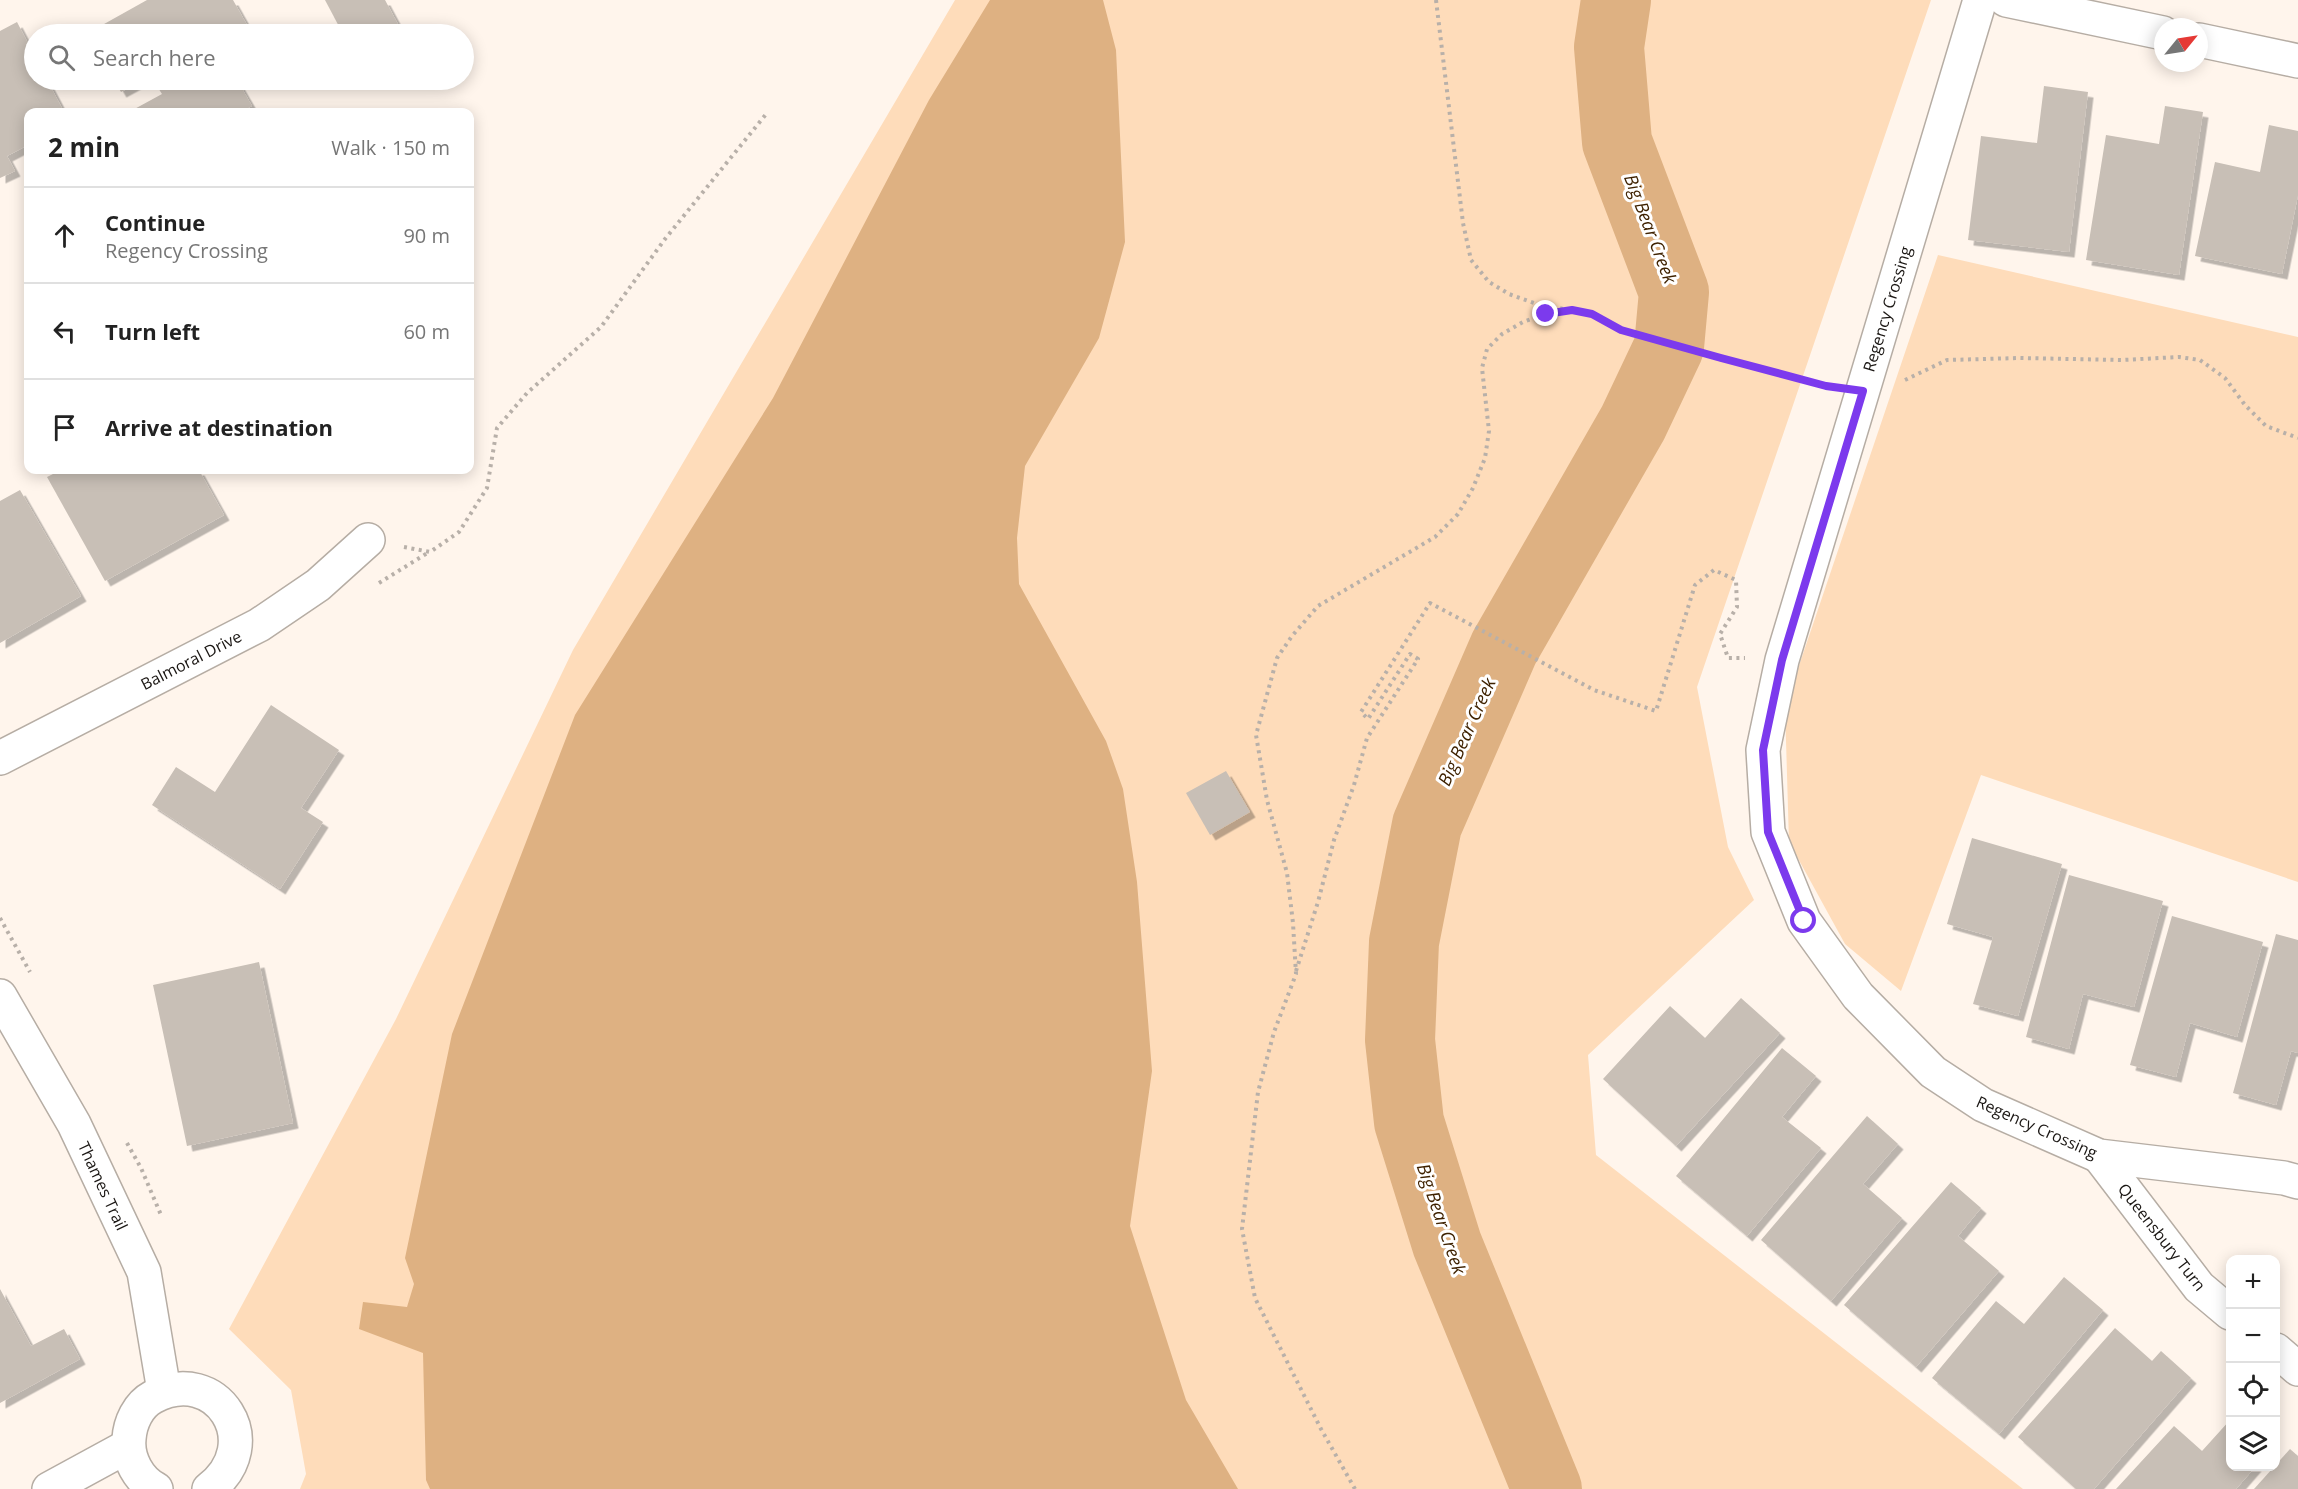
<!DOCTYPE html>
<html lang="en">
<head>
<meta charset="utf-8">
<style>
	:root { --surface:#fff; --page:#f2f2f2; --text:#222; --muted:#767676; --line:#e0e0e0 }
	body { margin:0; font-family:"Open Sans",sans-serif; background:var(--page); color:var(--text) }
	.controls { position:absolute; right:18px; bottom:18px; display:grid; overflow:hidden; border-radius:12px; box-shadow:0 3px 15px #0003 }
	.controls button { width:54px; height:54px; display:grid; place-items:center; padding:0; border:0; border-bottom:2px solid var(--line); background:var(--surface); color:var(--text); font:30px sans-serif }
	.compass { position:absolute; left:2154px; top:18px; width:54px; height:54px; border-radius:50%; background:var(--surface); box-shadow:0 3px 15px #0003; rotate:60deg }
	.stop { position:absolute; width:18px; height:18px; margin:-14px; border:4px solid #7c3aed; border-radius:50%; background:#fff }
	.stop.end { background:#7c3aed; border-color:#fff; box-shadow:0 2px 6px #0008 }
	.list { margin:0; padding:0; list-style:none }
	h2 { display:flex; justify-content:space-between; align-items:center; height:78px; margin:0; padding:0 24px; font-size:26px }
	h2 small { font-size:20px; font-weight:400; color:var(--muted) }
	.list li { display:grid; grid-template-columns:39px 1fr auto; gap:18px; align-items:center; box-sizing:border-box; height:96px; padding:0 24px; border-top:2px solid var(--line) }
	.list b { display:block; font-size:22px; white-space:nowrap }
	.list p { margin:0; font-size:20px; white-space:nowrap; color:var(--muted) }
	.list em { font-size:20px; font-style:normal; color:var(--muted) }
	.icon { flex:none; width:33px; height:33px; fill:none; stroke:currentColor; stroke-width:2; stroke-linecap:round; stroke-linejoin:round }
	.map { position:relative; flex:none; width:2298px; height:1489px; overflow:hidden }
	.search { position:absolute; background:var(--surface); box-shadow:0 3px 15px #0003; left:24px; top:24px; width:450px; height:66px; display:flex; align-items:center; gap:15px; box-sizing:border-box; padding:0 21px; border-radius:33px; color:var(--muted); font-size:22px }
	.panel { position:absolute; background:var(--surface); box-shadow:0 3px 15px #0003; left:24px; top:108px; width:450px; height:366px; border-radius:12px }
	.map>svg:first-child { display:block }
	.green { fill:#fedcba }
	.water { fill:#deb182 }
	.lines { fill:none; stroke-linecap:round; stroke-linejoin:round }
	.river { stroke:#deb182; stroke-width:70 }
	.building { fill:#c8bfb6; filter:url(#shadow) }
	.street-casing { stroke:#b6ada4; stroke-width:36 }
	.path { stroke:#b8b0a9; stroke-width:4; stroke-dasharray:3 4.5; stroke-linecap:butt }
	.street { stroke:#fff; stroke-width:33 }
	.route { stroke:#7c3aed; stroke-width:8 }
	.labels { text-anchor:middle; stroke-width:6; stroke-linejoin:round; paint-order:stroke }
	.street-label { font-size:16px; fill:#1a1613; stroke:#fff }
	.water-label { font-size:18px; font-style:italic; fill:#3f2200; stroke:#fff }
</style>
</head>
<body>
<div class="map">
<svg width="2298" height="1489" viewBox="0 0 2298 1489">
	<defs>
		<filter id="shadow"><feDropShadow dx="5.5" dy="5.5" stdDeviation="0" flood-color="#0004"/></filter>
	</defs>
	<rect width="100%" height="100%" fill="#fff5ec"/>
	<g class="green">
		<path d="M955 0H1931L1697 687 1728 847 1754 900 1588 1055 1596 1155 2023 1489H300L306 1474 291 1390 229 1329 396 1019 573 650Z"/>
		<path d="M1938 255 2298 337V882L1981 775 1901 991 1845 944 1789 842 1785 707Z"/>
	</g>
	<path class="water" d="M990 0H1103L1116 50 1125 242 1099 338 1025 466 1017 538 1019 584 1106 741 1123 789 1137 882 1152 1071 1130 1226 1186 1400 1238 1489H430L426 1480 423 1353 359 1329 363 1302 407 1307 414 1284 405 1258 452 1034 575 715 773 398 929 100Z"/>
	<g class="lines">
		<path class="river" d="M1547 1489 1447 1244 1409 1122 1400 1040 1404 942 1427 825 1504 648 1633 423 1669 347 1674 292 1617 142 1609 47 1616 0"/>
	</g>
	<g class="building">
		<path d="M147 0H233L252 34H89L88 33Z"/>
		<path d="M325 0H385L401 30 393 34H343Z"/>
		<path d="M17 22 34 55V80H47L64 112H28V145L7 156 15 171 0 178V31Z"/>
		<path d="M114 80H143L121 92Z"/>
		<path d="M153 80H237L252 106 240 112H129L162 94Z"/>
		<path d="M2044 86 2088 92 2069 252 1968 240 1981 136 2037 143Z"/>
		<path d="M2165 106 2203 112 2179 275 2086 260 2106 135 2159 144Z"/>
		<path d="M2269 125 2298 131V195L2282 274 2195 256 2215 162 2260 172Z"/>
		<path d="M61 470H199L224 515 105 581 47 477Z"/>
		<path d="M20 490 81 596 0 643V501Z"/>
		<path d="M271 705 339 750 301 808 323 822 280 889 152 805 176 767 215 792Z"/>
		<path d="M1226 771 1250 812 1210 835 1186 793Z"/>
		<path d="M1972 838 2062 864 2018 1016 1973 1004 1993 937 1947 924Z"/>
		<path d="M2069 875 2163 901 2134 1007 2083 994 2069 1049 2026 1037Z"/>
		<path d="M2172 916 2263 942 2237 1037 2190 1023 2176 1077 2130 1065Z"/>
		<path d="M2276 934 2298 940V1053L2291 1051 2276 1105 2233 1093Z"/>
		<path d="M259 962 293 1123 187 1146 153 985Z"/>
		<path d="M1741 998 1780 1033 1676 1146 1603 1079 1670 1006 1705 1038Z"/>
		<path d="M1782 1048 1816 1076 1782 1117 1821 1148 1747 1236 1676 1176Z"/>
		<path d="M1867 1116 1898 1144 1863 1184 1902 1218 1831 1301 1761 1240Z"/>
		<path d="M1951 1182 1981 1208 1958 1236 1999 1271 1916 1367 1844 1305Z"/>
		<path d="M2064 1277 2103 1310 1999 1434 1932 1378 1996 1301 2024 1324Z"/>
		<path d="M0 1289 31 1346 64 1329 80 1359 0 1403Z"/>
		<path d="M2115 1328 2152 1361 2161 1351 2191 1378 2094 1489H2076L2018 1437Z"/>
		<path d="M2230 1420V1466H2256L2236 1489H2116L2174 1426 2202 1451Z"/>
		<path d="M2290 1449 2298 1456V1489H2254Z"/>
	</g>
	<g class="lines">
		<defs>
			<g id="street">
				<path d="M1980 0 1782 660 1763 750 1768 832 1804 921 1858 996 1933 1072 1983 1105 2099 1156 2284 1178 2298 1182"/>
				<path d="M2006 0 2163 33"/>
				<path d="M2199 40 2298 61"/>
				<path d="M0 758 259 625 318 585 368 540"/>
				<path d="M0 996 74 1124 144 1272 164 1391"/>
				<path d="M2099 1156 2199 1287 2230 1313"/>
				<path d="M2276 1350 2298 1369"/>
				<path d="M49 1489 128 1446"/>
				<path d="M156 1489C139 1480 127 1459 129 1439 130 1423 138 1405 153 1397 216 1363 269 1443 209 1489"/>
			</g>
		</defs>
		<use href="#street" class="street-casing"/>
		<g class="path">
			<path d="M1436 0 1463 223 1471 260 1489 282 1509 294 1537 304 1569 310"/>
			<path d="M1905 380 1947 360 2020 358 2122 360 2179 357 2200 360 2225 378 2245 405 2266 426 2298 438"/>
			<path d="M404 547 430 552 459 532 487 488 497 428 527 393 601 327 665 239 767 113"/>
			<path d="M379 583 429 552"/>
			<path d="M0 918 30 972"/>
			<path d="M1296 971 1318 902 1334 840 1354 785 1367 738 1418 659 1410 654 1368 719 1361 712 1430 603 1594 690 1656 711 1695 585 1714 570 1736 580 1737 607 1720 634 1728 658H1745"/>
			<path d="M127 1143 141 1168 161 1215"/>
			<path d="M1355 1489 1321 1429 1255 1298 1242 1229 1258 1092 1274 1032 1296 974 1293 923 1287 873 1267 800 1256 735 1277 658 1292 636 1318 606 1435 537 1458 514 1473 488 1485 458 1489 431 1482 368 1487 349 1502 334 1523 322 1546 314 1572 310 1592 314 1621 330 1827 387"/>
		</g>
		<use href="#street" class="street"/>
	</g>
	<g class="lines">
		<path class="route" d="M1546 314 1572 310 1592 314 1621 330 1721 358 1826 386 1863 391 1782 660 1763 750 1768 832 1804 921"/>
	</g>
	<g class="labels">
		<g class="street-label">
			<text transform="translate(1887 309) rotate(-73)" y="6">Regency Crossing</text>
			<text transform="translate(191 660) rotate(-27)" y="6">Balmoral Drive</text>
			<text transform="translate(2037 1127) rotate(24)" y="6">Regency Crossing</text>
			<text transform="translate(103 1186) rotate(65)" y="6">Thames Trail</text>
			<text transform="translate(2162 1237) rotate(52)" y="6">Queensbury Turn</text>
		</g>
		<g class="water-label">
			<text transform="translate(1650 229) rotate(69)" y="6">Big Bear Creek</text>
			<text transform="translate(1467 732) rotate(-66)" y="6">Big Bear Creek</text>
			<text transform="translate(1441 1219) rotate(71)" y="6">Big Bear Creek</text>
		</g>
	</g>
</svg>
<div class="controls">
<button>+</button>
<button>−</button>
<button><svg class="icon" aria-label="locate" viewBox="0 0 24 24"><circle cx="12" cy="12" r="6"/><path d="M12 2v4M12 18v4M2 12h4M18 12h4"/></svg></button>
<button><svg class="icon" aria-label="layers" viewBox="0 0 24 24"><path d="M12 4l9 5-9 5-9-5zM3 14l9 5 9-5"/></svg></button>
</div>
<svg class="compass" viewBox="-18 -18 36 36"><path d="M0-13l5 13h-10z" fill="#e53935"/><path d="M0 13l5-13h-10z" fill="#767676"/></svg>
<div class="stop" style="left:1804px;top:921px"></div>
<div class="stop end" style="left:1546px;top:314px"></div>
<div class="search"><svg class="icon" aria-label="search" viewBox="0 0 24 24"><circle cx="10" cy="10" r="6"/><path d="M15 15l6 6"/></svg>Search here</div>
<section class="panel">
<h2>2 min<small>Walk · 150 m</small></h2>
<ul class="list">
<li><svg class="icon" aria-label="ahead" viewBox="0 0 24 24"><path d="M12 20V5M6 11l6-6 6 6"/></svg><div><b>Continue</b><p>Regency Crossing</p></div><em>90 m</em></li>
<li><svg class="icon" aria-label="left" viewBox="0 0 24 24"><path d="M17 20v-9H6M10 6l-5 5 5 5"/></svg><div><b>Turn left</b></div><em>60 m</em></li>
<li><svg class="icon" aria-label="arrive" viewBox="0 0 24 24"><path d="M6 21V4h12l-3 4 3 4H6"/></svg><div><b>Arrive at destination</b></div></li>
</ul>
</section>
</div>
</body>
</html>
